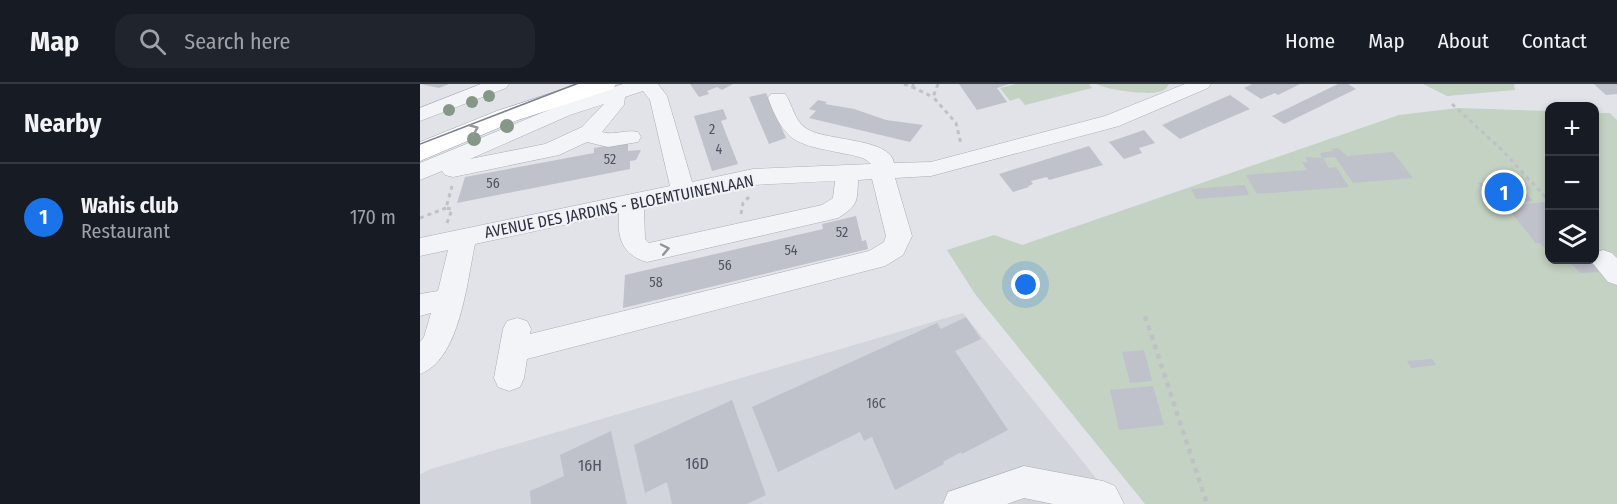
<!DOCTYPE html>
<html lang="en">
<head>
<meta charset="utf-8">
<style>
	:root { --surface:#171b24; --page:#20242c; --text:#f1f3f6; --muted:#9ea1a6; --line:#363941; --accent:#1a73e8 }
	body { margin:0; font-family:"Fira Sans Condensed",sans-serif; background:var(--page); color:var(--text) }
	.controls { position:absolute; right:18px; top:18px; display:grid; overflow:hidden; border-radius:12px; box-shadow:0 3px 9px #0003 }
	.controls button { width:54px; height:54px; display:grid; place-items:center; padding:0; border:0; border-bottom:2px solid var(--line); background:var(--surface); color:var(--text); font:30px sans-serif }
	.you { position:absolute; left:606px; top:201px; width:21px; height:21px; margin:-15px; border:4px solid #fff; border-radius:50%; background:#1a73e8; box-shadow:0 0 0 9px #1a73e833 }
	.badge { display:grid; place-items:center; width:39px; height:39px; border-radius:50%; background:var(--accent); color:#fff; font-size:20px; font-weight:700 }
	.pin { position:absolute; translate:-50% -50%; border:3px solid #fff; box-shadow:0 2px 6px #0006 }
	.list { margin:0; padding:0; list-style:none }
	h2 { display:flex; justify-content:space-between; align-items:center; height:78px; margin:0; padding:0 24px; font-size:26px }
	h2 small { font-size:20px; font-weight:400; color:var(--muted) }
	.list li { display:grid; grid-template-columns:39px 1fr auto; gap:18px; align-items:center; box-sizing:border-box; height:108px; padding:0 24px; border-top:2px solid var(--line) }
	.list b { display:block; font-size:22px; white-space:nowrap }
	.list p { margin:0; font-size:20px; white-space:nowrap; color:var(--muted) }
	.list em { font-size:20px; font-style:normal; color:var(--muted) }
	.icon { flex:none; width:33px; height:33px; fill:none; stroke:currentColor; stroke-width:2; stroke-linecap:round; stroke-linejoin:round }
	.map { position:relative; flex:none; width:1197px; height:420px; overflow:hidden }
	header { display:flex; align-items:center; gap:36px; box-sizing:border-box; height:84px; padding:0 30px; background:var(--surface); border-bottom:2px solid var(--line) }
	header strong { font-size:28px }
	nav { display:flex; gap:33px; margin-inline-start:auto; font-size:21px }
	.search { width:420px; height:54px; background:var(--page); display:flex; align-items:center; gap:15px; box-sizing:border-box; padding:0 21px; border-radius:18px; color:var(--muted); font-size:22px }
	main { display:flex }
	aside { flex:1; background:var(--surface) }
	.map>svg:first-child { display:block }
	.built { fill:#d3d5dd }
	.green { fill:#c4d2c3 }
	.building { fill:#bfc1cb }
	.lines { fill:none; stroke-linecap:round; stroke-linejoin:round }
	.minor-casing { stroke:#aaadb6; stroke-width:1 }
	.major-casing { stroke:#a1a5b3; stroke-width:1 }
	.path-far1 { stroke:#bfc1c7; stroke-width:3; stroke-dasharray:4 4; stroke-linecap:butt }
	.path { stroke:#bfc1c7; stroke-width:4.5; stroke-dasharray:5 5; stroke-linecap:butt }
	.minor { fill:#f3f4f7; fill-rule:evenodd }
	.major { fill:#fff; fill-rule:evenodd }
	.tram { stroke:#7c8091; stroke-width:1.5 }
	.tree { fill:#859888 }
	.oneway { stroke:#95979f }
	.oneway2 { stroke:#8f929b }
	.labels { text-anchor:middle; stroke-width:4.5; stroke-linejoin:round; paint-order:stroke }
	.number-label { font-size:14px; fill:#505462 }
	.street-label { font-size:16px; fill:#2b2f3f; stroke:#f0f2f6 }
	.near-number-label { font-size:16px; fill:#505462 }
</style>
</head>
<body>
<header>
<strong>Map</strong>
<div class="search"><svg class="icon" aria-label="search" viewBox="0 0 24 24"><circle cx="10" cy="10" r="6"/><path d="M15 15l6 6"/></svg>Search here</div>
<nav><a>Home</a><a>Map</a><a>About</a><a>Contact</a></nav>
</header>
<main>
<aside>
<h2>Nearby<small></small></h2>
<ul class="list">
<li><span class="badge">1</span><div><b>Wahis club</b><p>Restaurant</p></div><em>170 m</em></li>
</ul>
</aside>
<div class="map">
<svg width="1197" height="420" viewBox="0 0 1197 420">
	<rect width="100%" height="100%" fill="#e1e3e9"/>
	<path class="built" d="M543 229 697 420H0V390L11 385Z"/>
	<g class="green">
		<path d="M596 0H669L672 4 605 21 599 14 590 17 580 4Z"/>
		<path d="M677 0H749C746 5 744 7 738 8 726 11 687 6 677 0Z"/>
		<path d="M1003 0H1094L1095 6 1027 12Z"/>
		<path d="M1038 24 1129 27 1130 176H1174L1175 29H1190L1197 36V420H725L555 210 527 166 574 151 602 161 979 31Z"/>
	</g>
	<g class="building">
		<path d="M0 0H29L19 4Z"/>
		<path d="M270 0H313L302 6 297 3 287 7 289 10 279 13Z"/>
		<path d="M539 0H589L577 4 587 18 557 26Z"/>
		<path d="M832 0H880L858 11 855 9 841 15 824 4Z"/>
		<path d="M918 0H928L936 5 864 40 852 32Z"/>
		<path d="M1174 0H1197V10L1186 11Z"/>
		<path d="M346 9 366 54 349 60 329 13Z"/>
		<path d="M810 11 830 25 760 55 742 41Z"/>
		<path d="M398 16 407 18 405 20 434 25 466 36 503 41 490 58 389 34 396 27 389 25Z"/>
		<path d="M303 25 307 35 301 37 318 80 292 87 274 32Z"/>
		<path d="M724 46 735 59 719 64 722 69 704 75 689 58Z"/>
		<path d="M208 58V67L221 66 216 76 210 77V85L37 119 45 93 174 69V64Z"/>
		<path d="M669 62 683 81 629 96 627 93 611 97 613 100 608 102 609 103 593 108 579 90Z"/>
		<path d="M918 64 927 72 973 68 993 94 933 99 915 73 903 74 909 84 916 83 929 103 837 110 826 91 887 86 882 78H888L885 73 902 74 900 69 913 67 911 65Z"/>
		<path d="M1095 97 1113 117 1098 118 1100 121 1124 118 1130 124V170L1120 159H1116L1088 125 1081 126 1058 99Z"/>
		<path d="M825 101 829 111 776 115 771 105Z"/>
		<path d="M436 132 442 157 446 156 448 165 203 224 205 191 403 145 402 140Z"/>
		<path d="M1148 176H1169L1180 188 1160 189Z"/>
		<path d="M546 233 561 255 535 267 588 346 542 370 541 368 523 378 524 380 475 406 452 353 444 357 440 348 358 388 332 323 517 239 521 245Z"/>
		<path d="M724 266 732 297 710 299 702 268Z"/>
		<path d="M1012 275 1016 281 991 284 987 277Z"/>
		<path d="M733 302 744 341 699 346 690 306Z"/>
		<path d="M312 316 346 411 327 420H252L247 398 225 409 214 361Z"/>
		<path d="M191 347 207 420H111L110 407 144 392 140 371Z"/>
	</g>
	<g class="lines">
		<defs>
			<g id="minor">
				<path d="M61 0H89L86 4 0 37V24Z"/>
				<path d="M203 0H238L247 12 272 98 333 85 451 80C445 73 436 72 426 70 379 60 366 62 348 14L351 10H365C373 21 374 37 387 45 406 57 471 54 474 79L511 78 685 32 765 0H791L788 4 699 42 511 92 475 94 492 152 483 171 465 182 107 275 104 294 100 303 89 307 78 303 74 294 83 245 87 237 97 234 107 237 111 245 110 250 449 167 464 158 466 152 452 95 438 96C437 119 438 121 418 134L227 178C202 171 197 154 199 129L55 160C47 197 40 276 0 290V258L4 253 11 229 0 232V210L18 207 28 166 0 172V154L250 102 230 16 223 7 205 13 204 21 182 48C193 52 206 45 218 48L221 53 218 58 188 63 167 58 139 71 33 93 25 91 22 87 0 96V79L136 23ZM184 20 162 43 125 60 50 75 150 31ZM415 97 413 114 402 121 229 159 225 155 224 124 333 101Z"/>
				<path d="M1183 166 1192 169 1197 174V201L1188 198 1170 176H1174V169Z"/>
				<path d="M604 382 683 397 695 402 704 420H633L604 414 587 420H523L528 408Z"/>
			</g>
			<path id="major" d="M159 0H196L193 5 95 37 0 77V58L77 27Z"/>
		</defs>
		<use href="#minor" class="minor-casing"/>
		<use href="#major" class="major-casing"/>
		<g class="path-far1">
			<path d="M484 0 492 3 494 0"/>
			<path d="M518 0 513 13 536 39 541 60"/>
			<path d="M492 3 513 13"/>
			<path d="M1032 20 1082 66 1130 118"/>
			<path d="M321 130 323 119 329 113"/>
			<path d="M0 134 26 124"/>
			<path d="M27 139 32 125 26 124 32 102"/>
		</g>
		<path class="path" d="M725 232 787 420"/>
		<use href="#minor" class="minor"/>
		<use href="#major" class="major"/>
		<path class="tram" d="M0 60 156 0"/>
	</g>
	<g class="tree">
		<circle cx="69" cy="12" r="6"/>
		<circle cx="52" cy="18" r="6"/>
		<circle cx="29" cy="26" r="6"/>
		<circle cx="87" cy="42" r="7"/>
		<circle cx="54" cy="55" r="7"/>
	</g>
	<defs><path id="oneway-chevron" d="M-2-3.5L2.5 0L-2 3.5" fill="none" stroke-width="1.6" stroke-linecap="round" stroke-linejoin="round" transform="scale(1.5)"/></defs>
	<use class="oneway" href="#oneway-chevron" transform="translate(54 45) rotate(-22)"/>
	<use class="oneway2" href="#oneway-chevron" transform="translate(245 165) rotate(-12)"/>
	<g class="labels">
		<g class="number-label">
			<text x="292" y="50">2</text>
			<text x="299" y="70">4</text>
			<text x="190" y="80">52</text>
			<text x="73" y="104">56</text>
			<text x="422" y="153">52</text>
			<text x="371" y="171">54</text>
			<text x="305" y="186">56</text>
			<text x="236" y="203">58</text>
			<text x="456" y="324">16C</text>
		</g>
		<g class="street-label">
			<text transform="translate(199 122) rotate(-11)" y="6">AVENUE DES JARDINS - BLOEMTUINENLAAN</text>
		</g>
		<g class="near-number-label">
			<text x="277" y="385">16D</text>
			<text x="170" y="387">16H</text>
		</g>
	</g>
</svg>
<div class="controls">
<button>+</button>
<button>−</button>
<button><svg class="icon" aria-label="layers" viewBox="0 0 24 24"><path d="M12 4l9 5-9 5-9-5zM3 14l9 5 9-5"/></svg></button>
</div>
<div class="you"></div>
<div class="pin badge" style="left:1084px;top:108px">1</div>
</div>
</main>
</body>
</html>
